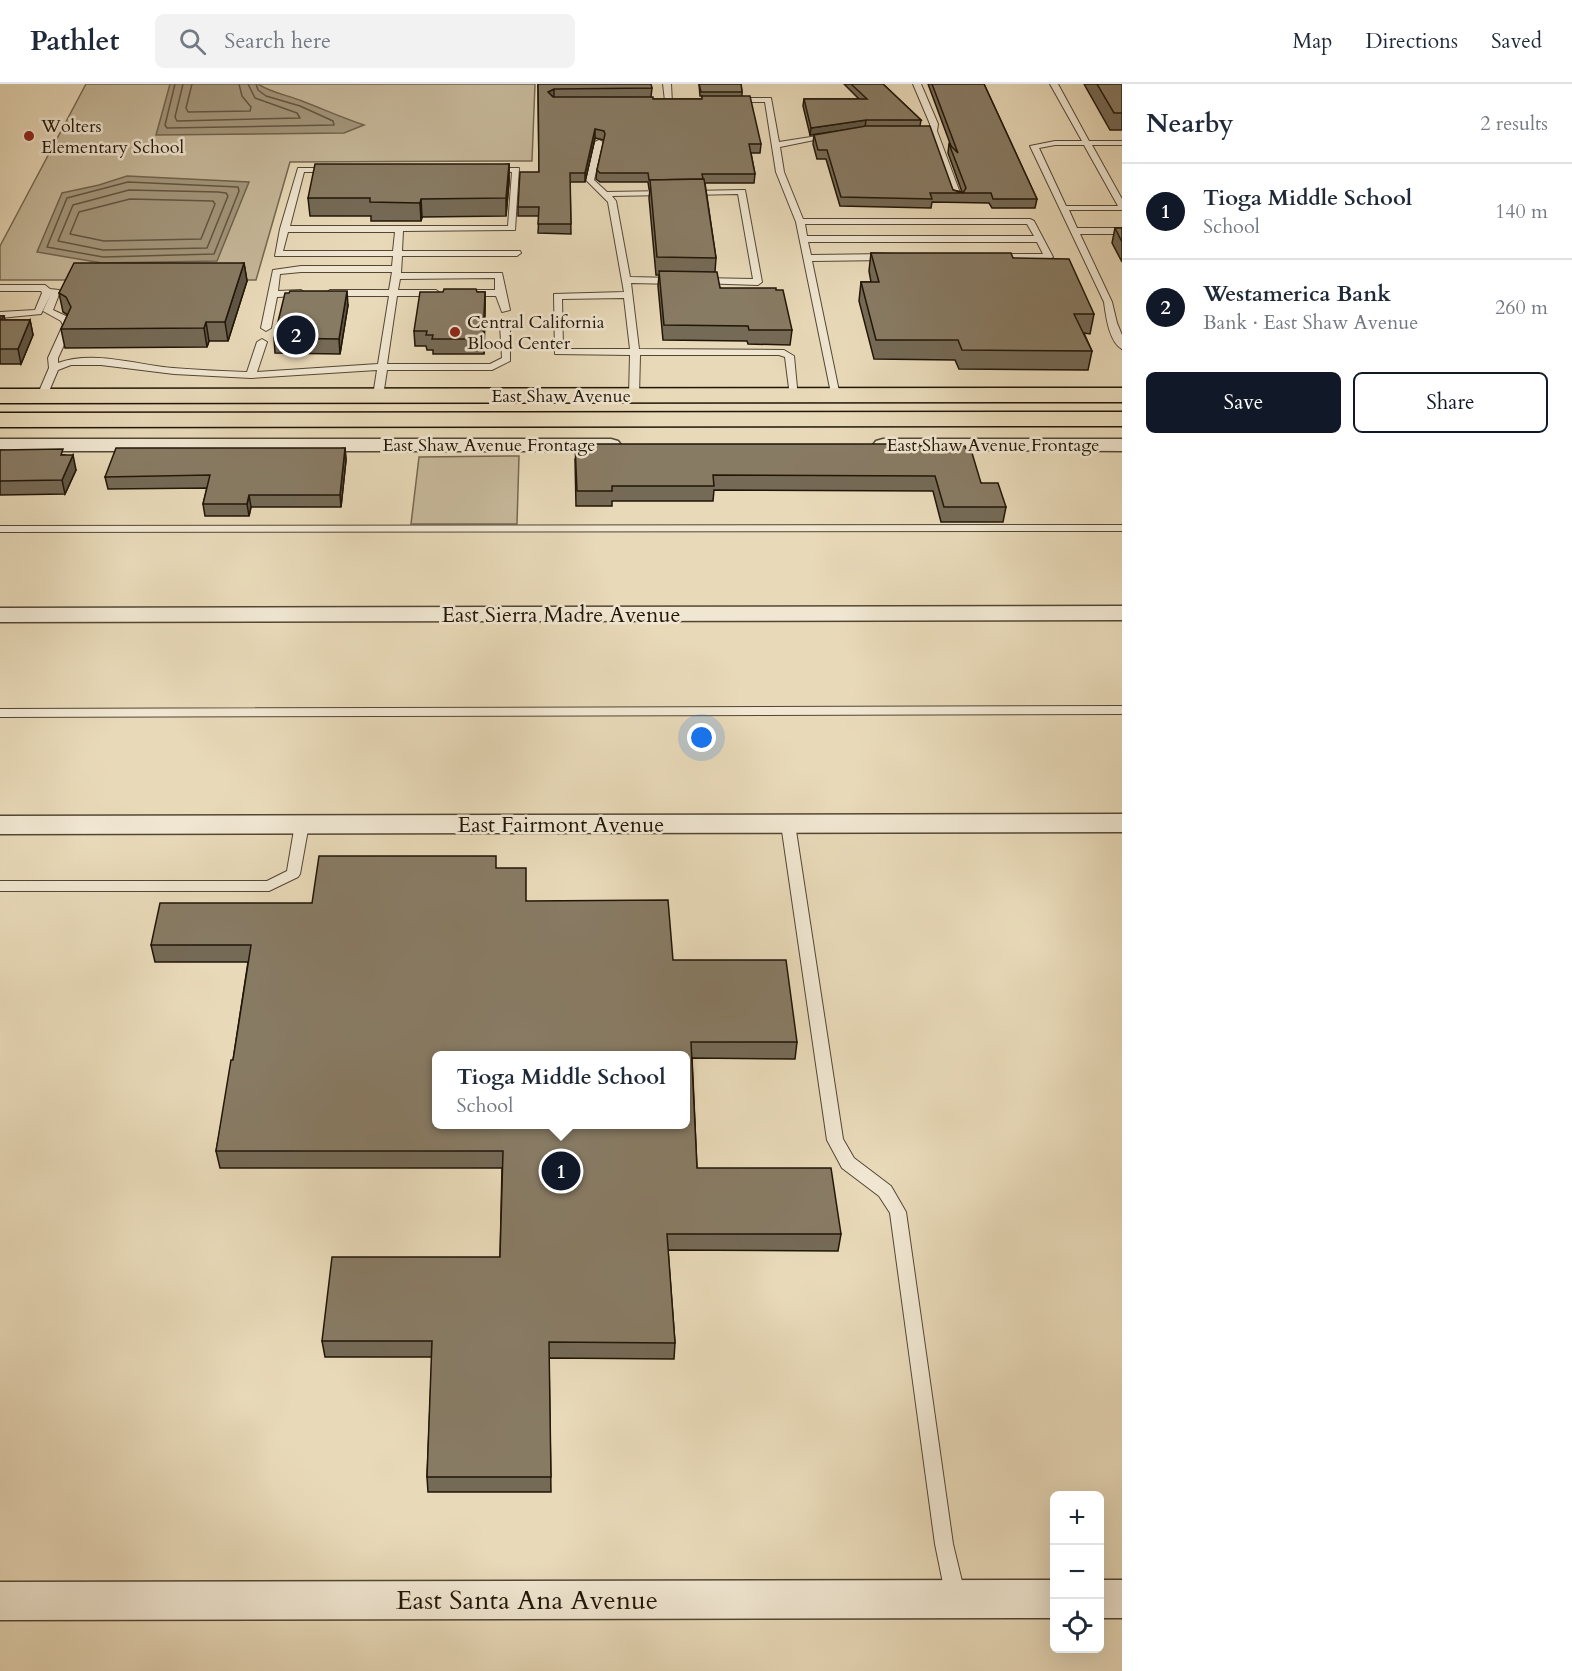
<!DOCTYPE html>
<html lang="en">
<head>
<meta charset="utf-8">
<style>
	:root { --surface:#fff; --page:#f2f2f3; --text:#1f2937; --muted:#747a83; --line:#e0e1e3; --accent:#111827 }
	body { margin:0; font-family:Cardo,serif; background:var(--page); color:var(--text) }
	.controls { position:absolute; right:18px; bottom:18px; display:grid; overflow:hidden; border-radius:9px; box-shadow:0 6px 24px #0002 }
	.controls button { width:54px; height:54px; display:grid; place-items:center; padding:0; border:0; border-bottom:2px solid var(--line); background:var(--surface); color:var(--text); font:30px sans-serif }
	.you { position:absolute; left:702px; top:654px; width:21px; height:21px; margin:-15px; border:4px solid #fff; border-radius:50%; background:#1a73e8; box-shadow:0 0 0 9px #1a73e833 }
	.badge { display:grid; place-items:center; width:39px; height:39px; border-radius:50%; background:var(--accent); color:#fff; font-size:20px; font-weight:700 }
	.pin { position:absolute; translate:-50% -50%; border:3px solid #fff; box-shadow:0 2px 6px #0006 }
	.popup { position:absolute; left:432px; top:967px; width:258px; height:78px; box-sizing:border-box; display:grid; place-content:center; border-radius:9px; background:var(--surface); filter:drop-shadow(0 2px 4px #0005); font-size:20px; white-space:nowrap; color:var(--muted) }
	.popup b { font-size:22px; color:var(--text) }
	.popup::after { content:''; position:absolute; left:50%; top:100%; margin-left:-12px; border:12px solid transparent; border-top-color:var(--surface) }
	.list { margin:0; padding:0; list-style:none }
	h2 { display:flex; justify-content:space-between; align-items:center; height:78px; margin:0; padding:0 24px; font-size:26px }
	h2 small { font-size:20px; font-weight:400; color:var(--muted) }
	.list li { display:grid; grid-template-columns:39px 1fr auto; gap:18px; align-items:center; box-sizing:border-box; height:96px; padding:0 24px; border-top:2px solid var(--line) }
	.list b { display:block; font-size:22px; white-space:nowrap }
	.list p { margin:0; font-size:20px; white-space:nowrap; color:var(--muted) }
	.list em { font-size:20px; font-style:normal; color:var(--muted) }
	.actions { display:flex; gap:12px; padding:18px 24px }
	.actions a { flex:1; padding:14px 0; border:2px solid var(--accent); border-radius:9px; text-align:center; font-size:21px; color:var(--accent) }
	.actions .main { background:var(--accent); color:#fff }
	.icon { flex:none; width:33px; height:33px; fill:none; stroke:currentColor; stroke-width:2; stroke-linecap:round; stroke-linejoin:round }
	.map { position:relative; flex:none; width:1122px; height:1587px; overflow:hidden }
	header { display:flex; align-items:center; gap:36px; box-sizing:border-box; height:84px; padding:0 30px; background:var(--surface); border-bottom:2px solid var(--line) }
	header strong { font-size:28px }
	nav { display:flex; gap:33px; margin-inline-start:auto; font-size:21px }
	.search { width:420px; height:54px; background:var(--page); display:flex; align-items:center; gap:15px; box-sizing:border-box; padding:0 21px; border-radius:9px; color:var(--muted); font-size:22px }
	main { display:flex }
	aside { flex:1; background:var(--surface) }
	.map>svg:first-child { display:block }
	.green { fill:#c6b89a; stroke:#746751; stroke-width:1.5 }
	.water { fill:#a4977c; stroke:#70634e; stroke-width:1.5 }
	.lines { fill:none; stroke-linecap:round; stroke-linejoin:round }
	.shore { stroke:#625642; stroke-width:1.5 }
	.service-casing { stroke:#534734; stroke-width:2 }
	.minor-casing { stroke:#534734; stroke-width:3 }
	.primary-casing { stroke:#211608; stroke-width:3 }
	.service { fill:#f0e6d1; fill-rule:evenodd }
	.minor { fill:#f0e6d1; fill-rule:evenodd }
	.primary { fill:#e8d9b8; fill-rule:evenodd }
	.wall { fill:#756a56; stroke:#211608; stroke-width:1.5 }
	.shaded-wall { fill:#5f5646; stroke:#211608; stroke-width:1.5 }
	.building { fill:#887b64; stroke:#211608; stroke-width:1.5; fill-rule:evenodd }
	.poi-dot { fill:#8f2418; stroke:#f0e6d1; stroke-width:2 }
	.labels { text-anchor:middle; stroke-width:5; stroke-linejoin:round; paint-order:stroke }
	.far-poi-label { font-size:18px; fill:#211608; stroke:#f0e6d1; text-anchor:start }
	.far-street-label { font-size:18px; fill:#211608; stroke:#f0e6d1 }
	.street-label { font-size:22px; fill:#211608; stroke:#f0e6d1 }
	.near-street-label { font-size:27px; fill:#211608; stroke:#f0e6d1 }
</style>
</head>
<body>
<header>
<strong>Pathlet</strong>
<div class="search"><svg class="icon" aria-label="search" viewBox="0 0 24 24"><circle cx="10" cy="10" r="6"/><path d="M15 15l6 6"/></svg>Search here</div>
<nav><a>Map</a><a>Directions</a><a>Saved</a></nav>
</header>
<main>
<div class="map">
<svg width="1122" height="1587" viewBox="0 0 1122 1587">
	<rect width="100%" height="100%" fill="#e8d9b8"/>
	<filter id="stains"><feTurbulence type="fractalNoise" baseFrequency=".00333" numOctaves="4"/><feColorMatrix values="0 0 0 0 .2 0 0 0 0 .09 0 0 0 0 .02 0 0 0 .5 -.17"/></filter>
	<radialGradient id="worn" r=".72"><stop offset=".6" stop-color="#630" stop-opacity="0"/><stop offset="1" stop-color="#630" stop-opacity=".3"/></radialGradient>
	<g class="green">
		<path d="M86 0H535L532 77 290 78 256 196H0V162Z"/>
		<path d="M519 372 517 440H411L419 373Z"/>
	</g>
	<g class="water">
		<path d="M170 0H258C272 9 287 11 302 17 323 25 343 34 364 41L344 49 156 51Z"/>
		<path d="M127 92 249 98 217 177 102 179 37 168 62 109 99 101Z"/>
	</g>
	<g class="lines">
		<g class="shore">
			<path d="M175 0 165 41 167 44 334 41 333 37 300 22 266 12 258 6 256 0"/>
			<path d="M183 0 175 33 177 37 300 34 297 29 255 14 248 0"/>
			<path d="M192 0 186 24 188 28 250 27 251 23 242 12 239 0"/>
			<path d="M128 98 238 103 239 107 214 170 103 173 47 163 67 114Z"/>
			<path d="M129 106 218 108 226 109 228 112 207 164 103 166 58 157 73 121Z"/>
			<path d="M130 115 213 117 215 120 201 155 104 157 70 150 79 128Z"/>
		</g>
		<defs>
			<g id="service">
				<path d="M663 0H671L672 19 665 17Z"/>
				<path d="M913 0H921L938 40 937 47 962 114 961 116 954 114 930 49H915L911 47 915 45H930V40Z"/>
				<path d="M1050 0H1058L1089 57H1122V61H1092L1122 115V126H1069L1077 144H1122V150H1080L1112 218 1117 239 1122 251V265C1109 258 1106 232 1104 218L1030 62 1055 57H1082ZM1055 61H1084L1118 122H1066L1039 64Z"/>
				<path d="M732 14H771L779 58 830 50 834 52 780 63 784 88 803 135H1030L1034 137 1053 173 1049 176H995L991 173 995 170H1043L1037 158H808L811 171 889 170 893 173 889 176 812 177 840 312 832 314 796 138 776 88 765 18H729V14ZM805 140H1027L1034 152H807Z"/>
				<path d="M599 56 603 58 594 96 607 108 667 107 671 109 667 111 612 112 616 117 630 193 676 194 680 197 676 200 631 199 639 265 784 266 794 272 798 314 790 312 785 273 779 271H640L639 312 634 315 629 312 630 271 555 270 554 210 624 208 608 118 586 96 595 58ZM624 214 630 265H563L562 215Z"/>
				<path d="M298 84H330L334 86 330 88H304L290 142H508L512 88H490L486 86 490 84H519L515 146 403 147 402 167H520L521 169 517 172H402L401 189H502L510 226 502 228 496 212H468L464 209 468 206H495V194L400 195 398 206H436L440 209 436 212H397L387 280H490L502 274 500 241 505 238 510 241V277L492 286H387L383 312 378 315 373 312 377 286 251 294 174 290 101 281H71L58 286 47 312 39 314 37 312 49 284 48 274 63 241 61 237 43 227 51 210 41 230 0 234V228L35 226 42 209 41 207H0V201H45L50 205 59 206 60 208 53 226 68 233 73 241 58 274V279C93 266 137 281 173 284 198 286 223 287 247 288L257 258 262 255 267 258 257 288 378 280 389 212H330L326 209 330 206H389L392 188H301L280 190 278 207 301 206 305 209 301 212 277 213 271 244 266 247 261 244 273 186 301 182H392L393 172H275L280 145ZM288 148H395L393 167H283Z"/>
				<path d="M745 106 762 198 758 201 698 199 697 197 701 194 753 195 738 110 689 111 685 109 689 107Z"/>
				<path d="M1122 441V447L0 448V442Z"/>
				<path d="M1122 622V630L0 633V625Z"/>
				<path d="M302 736 309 740 300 790 298 793 269 807H0V797H267L287 787 295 740Z"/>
				<path d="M788 736 795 740 843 1055 854 1074 891 1102 906 1128 953 1460 966 1514 963 1521 956 1523 949 1521 946 1514 935 1460 890 1129 879 1112 842 1084 827 1056 781 740Z"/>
			</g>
			<g id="minor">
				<path d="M0 355H611L618 357 621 361 618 365 611 367H0Z"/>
				<path d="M883 355H1122V367L876 365 873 361 876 357Z"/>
				<path d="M1122 522V536L0 538V524Z"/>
				<path d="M1122 730V748L0 750V732Z"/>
				<path d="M1054 1496V1534L0 1536V1498Z"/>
				<rect x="1100" y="1496" width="22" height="38"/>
			</g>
			<g id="primary">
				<path d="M1122 304V318L0 319V305Z"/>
				<path d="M1122 328V342L0 343V329Z"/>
			</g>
		</defs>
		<use href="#service" class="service-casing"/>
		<use href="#minor" class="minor-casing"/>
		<use href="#primary" class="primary-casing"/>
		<use href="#service" class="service"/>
		<use href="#minor" class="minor"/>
		<use href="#primary" class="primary"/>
	</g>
	<g class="wall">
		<path d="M538 0 652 4 651 13 653 15H702V12H700L699 0H741L742 8V12L761 60 760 69H751L755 90 754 99H705L716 174 715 188 720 204 792 246 790 261 748 260 747 257 663 256 658 202 659 191H656L649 114 650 105H649L648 98H600L596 95 597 86 604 56 595 54 585 98H570L571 150 538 149 539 132H518V123L539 88Z"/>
		<path d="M844 0H883L921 36 920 42 953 106 962 108 948 69 949 60 951 62 928 0H984L1037 115 1035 124H992L989 119 932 118 931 124 840 122 826 75H817L813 60 814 51 850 45 810 51 803 22 804 15H859Z"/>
		<path d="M1084 0H1122V46H1110Z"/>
		<path d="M509 80V98L506 132 422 133 421 137H371V132H310L308 114Z"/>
		<path d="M1115 144H1122V178L1112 159Z"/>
		<path d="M871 169 1013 174 1094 230 1090 250 1084 249 1092 267 1088 286 959 285 955 276 874 275 859 217 861 198H871L869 187Z"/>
		<path d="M244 179 247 197 228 257H209L207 263 65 264 61 245 68 231 63 228 59 209Z"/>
		<path d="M477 208H485V223L484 270H433V266H427L426 262H415L414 247Z"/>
		<path d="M348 221 340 270 275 269 274 254Z"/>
		<path d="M0 232H4L5 236H30L33 251 21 280H0Z"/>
		<path d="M920 362 967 369 981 399 1006 423 1003 438H941L933 407 714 406 713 417H612V422H576L575 375Z"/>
		<path d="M345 364 346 376 341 423H251L249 432H205L203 420 207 404 108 405 105 393Z"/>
		<path d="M0 366 65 371 76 386 65 410 0 411Z"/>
		<path d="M496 784 526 817 673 876 797 958 795 975 692 974 697 1084 841 1150 838 1167 668 1166 675 1259 674 1275 549 1274 551 1408H428L427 1393 432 1273H325L322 1257 500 1173 502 1084H220L216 1067 233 976 248 878H155L151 861 312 819Z"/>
	</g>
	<g class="shaded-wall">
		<path d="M554 5V14L548 8Z"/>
		<path d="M866 36 865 43 810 51 811 44Z"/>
		<path d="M595 45V54L585 98V89Z"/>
		<path d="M509 80V98L506 132V114Z"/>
		<path d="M421 115 422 133 421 137 420 119Z"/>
		<path d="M244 179 247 197 228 257 225 238Z"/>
		<path d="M347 207 348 221 340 270 339 255Z"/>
		<path d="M485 208V223L484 270 483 255Z"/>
		<path d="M30 236 33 251 21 280 18 265Z"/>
		<path d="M206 238 209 257 207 263 204 244Z"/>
		<path d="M345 364 346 376 341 423 340 411Z"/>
		<path d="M73 371 76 386 65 410 62 396Z"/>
		<path d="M249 411 251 423 249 432 247 420Z"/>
	</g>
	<g class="building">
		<path d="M538 0H651L652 4 554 5 548 8 553 13H653V15H702V12H750L761 60H749L755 90H702L703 95 649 96 648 89H600L597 86 605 50 604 47 595 45 585 89H570L571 140H538L539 123H518L520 88H539Z"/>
		<path d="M699 0H741L742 8H701Z"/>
		<path d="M851 0H883L921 36H866L811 44 804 15H867Z"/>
		<path d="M932 0H984L1037 115H993L991 109H930L932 115 841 113 827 66H818L814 51 866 42H930L953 106 963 109 966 104 949 60 958 69Z"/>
		<path d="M1097 0H1122V29H1114Z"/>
		<path d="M315 80H509L506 114 421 115 420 119 370 118V114H308Z"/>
		<path d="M704 95 716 174 657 173 650 96Z"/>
		<path d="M1115 144H1122V158Z"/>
		<path d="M871 169H1011L1013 174 1069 175 1094 230H1074L1092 267 962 266 958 256H876L861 198H879Z"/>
		<path d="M74 179H244L225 238H206L204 244 61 245 71 223 66 213 59 209Z"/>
		<path d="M659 187 717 188 720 204H776V206H783L792 246H749L748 242 664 241Z"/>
		<path d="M444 205H476L477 208H485L483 255H432L433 251H426L427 247H414L420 208H443Z"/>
		<path d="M290 207H347L339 255 274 254 285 209H289Z"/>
		<path d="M0 232H4L1 236H30L18 265H0Z"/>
		<path d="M575 360H919L920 362H965L967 369H972L981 399H998L1006 423H944L935 392 713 391 714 402H612V407H577Z"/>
		<path d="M116 364H345L340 411H249L247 420H203L210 391 105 393Z"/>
		<path d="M63 365 61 371H73L62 396 0 397V366Z"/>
		<path d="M319 772H496V784H526V817L668 816 673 876H786L797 958H691L697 1084H831L841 1150H667L675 1259 549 1258 551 1393H427L432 1257H322L332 1173H500L503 1067H216L231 976H233L251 861H151L160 819H312ZM436 972H686V1041H436Z"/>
	</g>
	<g class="poi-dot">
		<circle cx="29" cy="52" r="6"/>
		<circle cx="455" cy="248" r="6"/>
	</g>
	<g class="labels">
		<g class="far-poi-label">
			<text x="41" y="48">Wolters<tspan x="41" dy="21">Elementary School</tspan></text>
			<text x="467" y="244">Central California<tspan x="467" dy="21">Blood Center</tspan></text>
		</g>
		<g class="far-street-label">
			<text x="561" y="318">East Shaw Avenue</text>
			<text x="489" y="367">East Shaw Avenue Frontage</text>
			<text x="993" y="367">East Shaw Avenue Frontage</text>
		</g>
		<g class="street-label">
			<text x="561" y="538">East Sierra Madre Avenue</text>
			<text x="561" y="748">East Fairmont Avenue</text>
		</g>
		<g class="near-street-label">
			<text x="527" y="1525">East Santa Ana Avenue</text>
		</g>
	</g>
	<rect width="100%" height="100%" filter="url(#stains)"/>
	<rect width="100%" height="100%" fill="url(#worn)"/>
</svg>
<div class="controls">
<button>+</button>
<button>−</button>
<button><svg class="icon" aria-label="locate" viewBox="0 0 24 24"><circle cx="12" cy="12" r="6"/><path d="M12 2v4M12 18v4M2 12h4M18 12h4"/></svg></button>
</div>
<div class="you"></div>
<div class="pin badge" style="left:561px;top:1087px">1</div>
<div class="popup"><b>Tioga Middle School</b>School</div>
<div class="pin badge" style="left:296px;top:251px">2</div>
</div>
<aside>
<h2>Nearby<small>2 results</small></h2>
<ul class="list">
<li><span class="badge">1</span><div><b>Tioga Middle School</b><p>School</p></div><em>140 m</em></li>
<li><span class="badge">2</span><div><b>Westamerica Bank</b><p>Bank · East Shaw Avenue</p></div><em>260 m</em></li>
</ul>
<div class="actions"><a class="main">Save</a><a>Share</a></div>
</aside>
</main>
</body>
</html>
